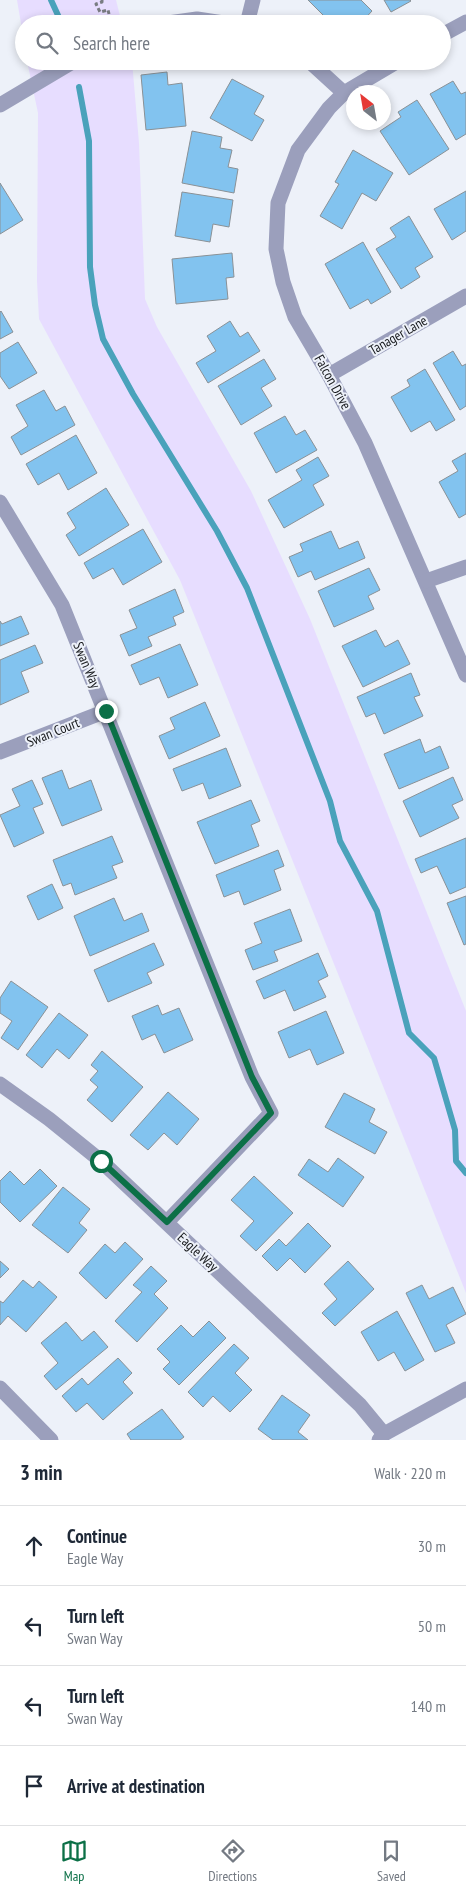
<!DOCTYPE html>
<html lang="en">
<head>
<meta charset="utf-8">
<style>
	:root { --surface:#fff; --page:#f2f2f3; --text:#1f2937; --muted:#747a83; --line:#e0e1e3; --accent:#0c7047 }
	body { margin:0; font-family:"PT Sans Narrow",sans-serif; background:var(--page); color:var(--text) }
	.compass { position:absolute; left:346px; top:85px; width:45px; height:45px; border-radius:50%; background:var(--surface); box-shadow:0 2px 8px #0003; rotate:329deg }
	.stop { position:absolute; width:15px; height:15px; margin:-11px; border:4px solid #0c7047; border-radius:50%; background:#fff }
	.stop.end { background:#0c7047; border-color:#fff; box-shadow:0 1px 5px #0008 }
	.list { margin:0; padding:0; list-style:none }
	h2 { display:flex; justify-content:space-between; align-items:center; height:65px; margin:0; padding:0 20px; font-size:21px }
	h2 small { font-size:16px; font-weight:400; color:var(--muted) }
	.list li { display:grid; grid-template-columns:32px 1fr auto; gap:15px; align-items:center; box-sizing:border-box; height:80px; padding:0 20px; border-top:1px solid var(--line) }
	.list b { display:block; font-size:19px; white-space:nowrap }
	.list p { margin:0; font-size:16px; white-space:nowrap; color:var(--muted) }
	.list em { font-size:16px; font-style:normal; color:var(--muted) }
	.icon { flex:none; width:28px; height:28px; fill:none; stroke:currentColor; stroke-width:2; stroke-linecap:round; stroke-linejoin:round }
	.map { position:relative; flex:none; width:466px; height:1440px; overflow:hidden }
	.search { position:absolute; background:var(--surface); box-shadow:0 2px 8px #0003; left:15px; right:15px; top:15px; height:55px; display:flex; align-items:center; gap:12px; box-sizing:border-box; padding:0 18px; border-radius:28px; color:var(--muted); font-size:19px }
	.sheet { height:385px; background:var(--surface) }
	nav { display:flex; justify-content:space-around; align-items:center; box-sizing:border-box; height:70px; border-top:1px solid var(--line); background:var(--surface); font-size:14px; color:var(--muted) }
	nav a { display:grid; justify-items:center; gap:2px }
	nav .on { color:var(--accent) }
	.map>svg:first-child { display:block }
	.green { fill:#e7ddff }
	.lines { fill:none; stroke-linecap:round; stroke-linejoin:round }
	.stream { stroke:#4aa2bb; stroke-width:6 }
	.building { fill:#82c3ef; stroke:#8a9196 }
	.path { stroke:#797c82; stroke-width:3; stroke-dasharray:4 2.5; stroke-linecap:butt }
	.street { stroke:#9b9fbc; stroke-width:15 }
	.route { stroke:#0c7047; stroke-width:6 }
	.labels { text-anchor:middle; stroke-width:4; stroke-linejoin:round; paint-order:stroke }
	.street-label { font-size:14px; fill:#16181b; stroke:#edf1f9 }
</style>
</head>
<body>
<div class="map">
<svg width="466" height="1440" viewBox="0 0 466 1440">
	<rect width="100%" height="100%" fill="#edf1f9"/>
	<g class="green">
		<path d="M17 0H116L122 24H24V41Z"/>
		<path d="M27 61H132L139 143 145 299 157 327 251 491 310 619 466 1011V1293L180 580 39 319 37 281 38 113Z"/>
	</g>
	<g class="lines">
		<g class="stream">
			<path d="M51 0 62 24"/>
			<path d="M79 87 89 141 90 267 95 305 103 339 133 394 217 531 247 588 330 801 340 841 377 911 409 1033 434 1058 455 1130 456 1161 466 1173"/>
		</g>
	</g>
	<g class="building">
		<path d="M308 0H361L372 11 360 24H332Z"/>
		<path d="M384 0H410L411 1 391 12Z"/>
		<path d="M167 72 168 85 182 83 186 126 146 130 141 75Z"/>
		<path d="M232 79 264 96 254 114 264 120 252 141 210 118Z"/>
		<path d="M453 81 461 94 466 92V134L456 140 430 94Z"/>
		<path d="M417 100 449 149 409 175 380 131 401 117 398 112Z"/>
		<path d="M192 131 222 137 220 148 232 150 228 167 238 169 234 193 182 183Z"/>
		<path d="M353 150 393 173 376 201 362 193 342 229 320 216 339 184 335 182Z"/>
		<path d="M0 183 23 220 0 234Z"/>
		<path d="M466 191V231L452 240 434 209Z"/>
		<path d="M182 192 233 200 229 227 213 224 210 242 175 236Z"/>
		<path d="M409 216 433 257 415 268 420 277 401 289 376 249 396 237 390 228Z"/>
		<path d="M363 242 391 292 371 304 368 299 350 309 325 264Z"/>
		<path d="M232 253 234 277 226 278 228 299 176 304 172 259Z"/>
		<path d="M1 311 13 332 0 339V312Z"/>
		<path d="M230 321 240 337 248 332 260 351 208 383 196 363 216 351 207 336Z"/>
		<path d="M18 342 37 373 9 389 0 376V353Z"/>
		<path d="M453 351 462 366 466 364V406L460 410 433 363Z"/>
		<path d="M264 359 276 379 261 388 272 406 241 425 218 386Z"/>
		<path d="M425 369 455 420 436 431 430 421 411 432 391 397 410 386 407 380Z"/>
		<path d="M44 390 56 411 65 406 75 425 21 455 11 437 28 426 16 405Z"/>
		<path d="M285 416 296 435 305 430 317 450 276 473 254 433Z"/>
		<path d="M76 435 97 473 68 490 59 473 38 485 26 464Z"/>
		<path d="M466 453V514L459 518 439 482 458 471 452 461Z"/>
		<path d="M318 457 329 476 313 485 324 505 284 528 268 500 302 480 296 470Z"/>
		<path d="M106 488 129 525 79 556 66 535 76 528 67 513Z"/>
		<path d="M143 529 162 562 123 585 113 568 93 579 84 563Z"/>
		<path d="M331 531 339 549 358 541 365 558 315 580 311 571 298 577 289 557 303 551 300 544Z"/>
		<path d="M369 568 380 590 368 596 374 609 334 627 318 591Z"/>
		<path d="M175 589 184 612 173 617 176 625 148 637 152 646 129 656 120 635 137 628 129 610Z"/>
		<path d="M21 616 29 634 0 646V621L2 624Z"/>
		<path d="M376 630 385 647 398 640 410 664 363 687 342 646Z"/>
		<path d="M180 644 198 685 168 698 159 677 140 685 131 665Z"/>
		<path d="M35 645 43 663 21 672 29 692 0 705V660Z"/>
		<path d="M411 673 420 695 414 697 423 716 384 734 375 713 366 717 357 697Z"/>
		<path d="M205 702 220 736 169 759 159 736 175 729 170 718Z"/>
		<path d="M420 739 425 753 440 746 449 768 399 789 384 754Z"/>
		<path d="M226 748 241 786 209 799 203 783 182 791 173 769Z"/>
		<path d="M62 770 69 789 91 780 102 810 62 826 42 778Z"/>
		<path d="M453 777 463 800 452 805 459 818 420 837 403 801Z"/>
		<path d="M32 780 43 804 33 808 44 833 14 847 0 815 20 806 12 789Z"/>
		<path d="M251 800 260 821 251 825 259 846 215 864 197 822Z"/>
		<path d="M112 836 123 862 112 866 117 878 75 895 71 883 63 886 53 860Z"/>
		<path d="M466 838V887L450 894 437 866 421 873 415 859Z"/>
		<path d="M278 850 284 866 274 870 281 890 244 905 239 891 224 897 216 875Z"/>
		<path d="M52 884 63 908 38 920 27 896Z"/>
		<path d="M466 896V944L464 945 447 903Z"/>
		<path d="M114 898 124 921 142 913 149 931 90 956 74 916Z"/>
		<path d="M290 909 302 941 274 951 278 961 253 970 245 950 262 943 254 923Z"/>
		<path d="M154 943 164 965 147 973 152 983 108 1002 94 970Z"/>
		<path d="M318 953 328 976 318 981 326 997 294 1011 285 990 264 999 256 981Z"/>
		<path d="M11 981 48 1007 18 1050 1 1038 12 1021 0 1013V998Z"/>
		<path d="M158 1005 162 1015 179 1008 193 1040 164 1053 155 1034 142 1040 132 1016Z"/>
		<path d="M326 1011 344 1053 317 1065 310 1049 289 1058 278 1032Z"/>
		<path d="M59 1013 88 1035 69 1059 57 1049 42 1068 26 1055Z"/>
		<path d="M102 1051 143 1087 112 1122 87 1100 98 1087 90 1080 98 1071 91 1065Z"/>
		<path d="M168 1092 199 1119 177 1145 164 1133 148 1150 130 1135Z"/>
		<path d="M344 1093 375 1109 369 1122 387 1132 375 1154 325 1127Z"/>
		<path d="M338 1158 364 1177 343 1207 298 1175 309 1159 328 1172Z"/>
		<path d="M40 1169 57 1186 20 1222 0 1202V1181L10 1171 24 1185Z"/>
		<path d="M254 1176 293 1213 256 1251 240 1236 254 1221 231 1200Z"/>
		<path d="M63 1187 90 1209 79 1223 87 1230 68 1253 32 1225Z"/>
		<path d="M308 1223 331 1246 305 1273 290 1258 277 1271 262 1256 279 1239 286 1246Z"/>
		<path d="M125 1242 143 1259 106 1299 79 1273 105 1244 115 1253Z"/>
		<path d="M0 1261 9 1269 0 1278Z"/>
		<path d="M348 1261 374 1289 335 1326 322 1313 337 1299 324 1284Z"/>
		<path d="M151 1266 167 1281 154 1294 168 1308 137 1342 115 1321 142 1292 133 1285Z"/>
		<path d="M23 1280 33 1288 39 1281 57 1297 26 1332 8 1316 0 1325V1301L3 1303Z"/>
		<path d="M422 1285 429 1299 453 1287 466 1314 446 1325 455 1343 435 1352 406 1293Z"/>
		<path d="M397 1311 424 1360 405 1371 394 1352 378 1361 361 1332Z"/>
		<path d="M209 1321 226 1338 179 1385 163 1369 170 1362 157 1349 181 1325 193 1337Z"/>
		<path d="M66 1322 82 1341 94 1331 108 1347 56 1390 44 1376 58 1363 41 1343Z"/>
		<path d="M234 1344 249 1358 235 1373 252 1390 230 1412 213 1396 203 1407 188 1392Z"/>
		<path d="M118 1358 132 1373 123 1382 133 1393 103 1420 87 1403 76 1412 62 1396 82 1378 88 1385Z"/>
		<path d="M282 1395 310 1415 298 1432 308 1440H273L258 1429Z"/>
		<path d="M162 1409 184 1437 180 1440H131L127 1434Z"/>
	</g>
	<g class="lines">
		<path class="path" d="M102 0V2L96 4 100 12 108 10 109 14"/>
		<g class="street">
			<path d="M161 24 197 19 230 24"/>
			<path d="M247 24 253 0"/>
			<path d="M442 35 466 22"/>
			<path d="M309 61 344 93"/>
			<path d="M398 61 344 93 329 108 298 150 278 203 276 249 283 282 295 317 329 375 365 443 466 675"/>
			<path d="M0 105 74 61"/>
			<path d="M329 375 466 296"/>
			<path d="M0 502 62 605 252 1077 271 1113 167 1222"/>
			<path d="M426 581 466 567"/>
			<path d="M0 752 106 711"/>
			<path d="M0 1084 49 1119 101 1161 360 1405 384 1434"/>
			<path d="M0 1388 51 1440"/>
			<path d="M379 1440 384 1434 466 1389"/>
		</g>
	</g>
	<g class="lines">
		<path class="route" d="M101 1161 167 1222 271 1113 252 1077 106 711"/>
	</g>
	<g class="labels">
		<g class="street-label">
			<text transform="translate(398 335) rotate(-30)" y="5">Tanager Lane</text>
			<text transform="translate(333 382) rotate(61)" y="5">Falcon Drive</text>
			<text transform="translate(87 665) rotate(67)" y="5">Swan Way</text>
			<text transform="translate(53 732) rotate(-22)" y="5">Swan Court</text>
			<text transform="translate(198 1252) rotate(43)" y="5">Eagle Way</text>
		</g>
	</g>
</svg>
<svg class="compass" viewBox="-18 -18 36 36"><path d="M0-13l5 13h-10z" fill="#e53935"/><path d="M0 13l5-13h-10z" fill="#747a83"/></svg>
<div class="stop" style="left:101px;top:1161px"></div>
<div class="stop end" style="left:106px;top:711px"></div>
<div class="search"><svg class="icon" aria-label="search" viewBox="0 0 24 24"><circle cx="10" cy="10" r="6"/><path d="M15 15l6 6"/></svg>Search here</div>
</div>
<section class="sheet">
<h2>3 min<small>Walk · 220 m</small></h2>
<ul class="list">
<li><svg class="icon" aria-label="ahead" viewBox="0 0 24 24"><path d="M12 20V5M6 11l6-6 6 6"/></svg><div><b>Continue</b><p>Eagle Way</p></div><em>30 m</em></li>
<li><svg class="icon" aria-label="left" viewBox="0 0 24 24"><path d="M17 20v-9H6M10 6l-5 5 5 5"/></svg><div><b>Turn left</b><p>Swan Way</p></div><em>50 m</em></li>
<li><svg class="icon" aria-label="left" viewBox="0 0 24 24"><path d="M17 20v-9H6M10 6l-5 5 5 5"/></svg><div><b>Turn left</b><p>Swan Way</p></div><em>140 m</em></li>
<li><svg class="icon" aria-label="arrive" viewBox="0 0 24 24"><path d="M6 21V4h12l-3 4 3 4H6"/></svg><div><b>Arrive at destination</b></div></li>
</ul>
</section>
<nav>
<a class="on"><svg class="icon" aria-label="map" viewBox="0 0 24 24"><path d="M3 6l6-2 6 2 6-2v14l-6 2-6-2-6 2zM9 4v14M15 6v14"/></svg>Map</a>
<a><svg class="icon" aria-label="directions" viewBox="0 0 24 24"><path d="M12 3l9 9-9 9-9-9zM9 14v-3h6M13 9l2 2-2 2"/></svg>Directions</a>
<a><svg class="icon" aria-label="saved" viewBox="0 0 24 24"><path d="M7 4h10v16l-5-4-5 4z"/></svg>Saved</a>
</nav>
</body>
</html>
